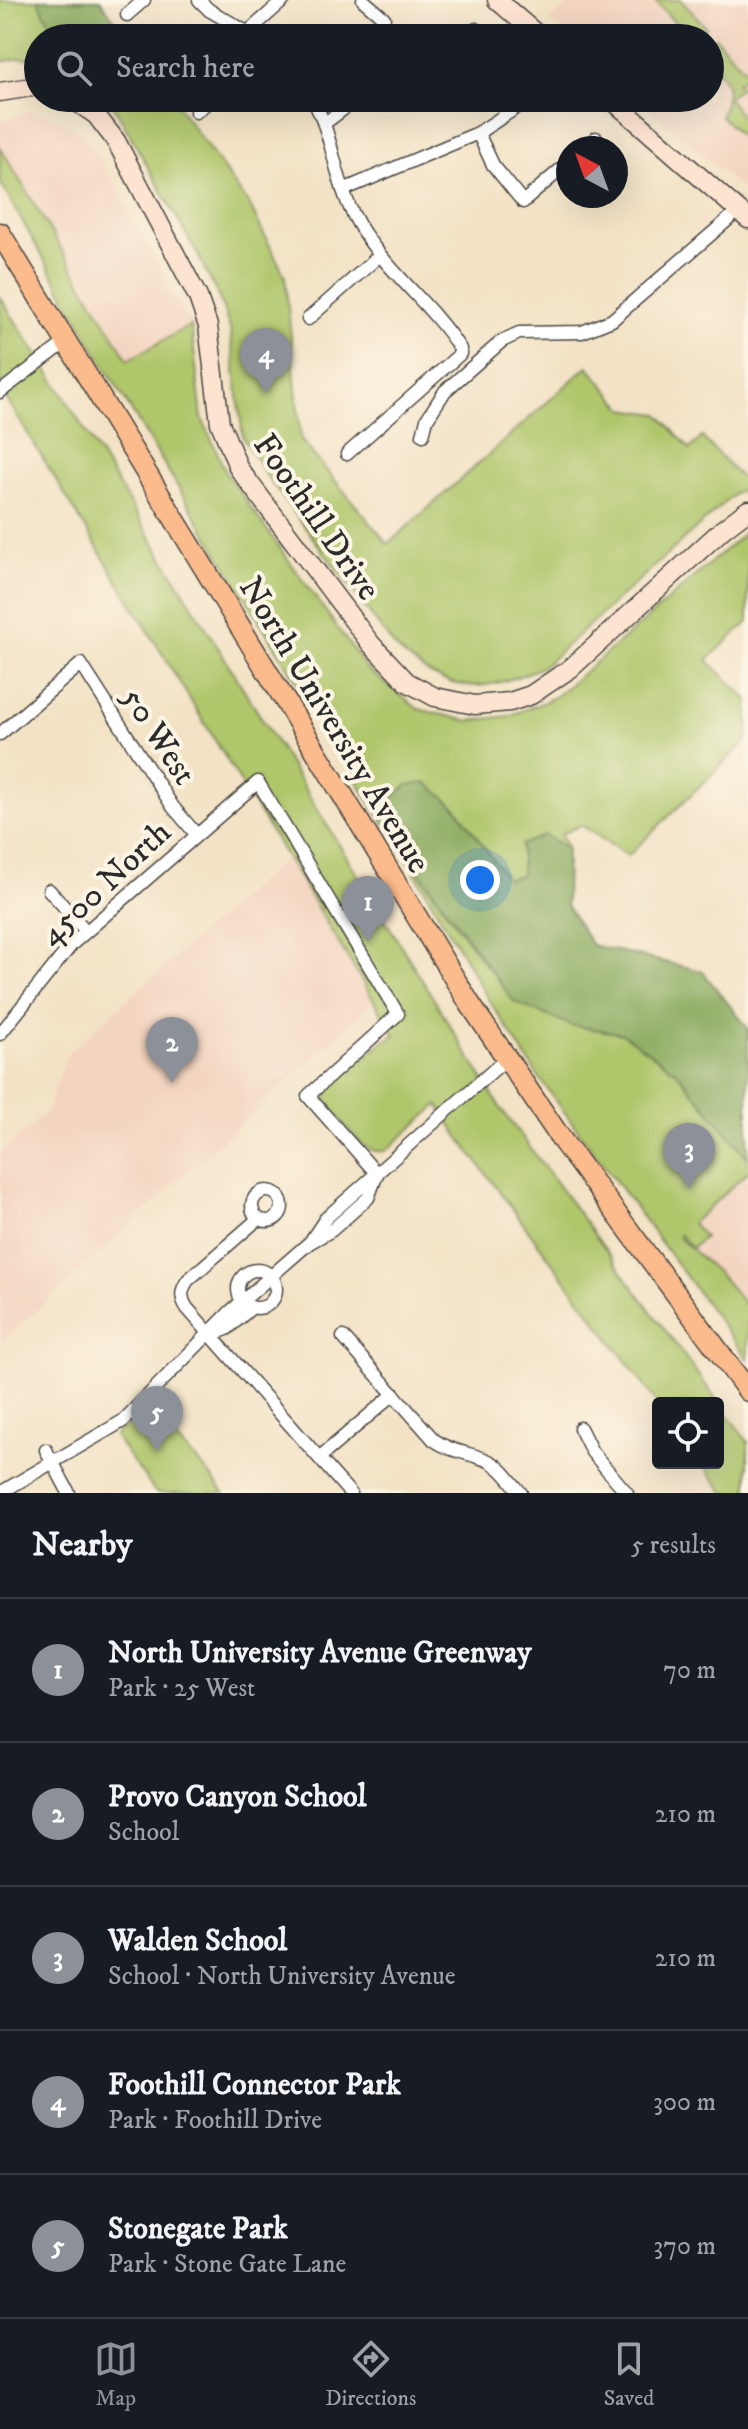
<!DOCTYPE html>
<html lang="en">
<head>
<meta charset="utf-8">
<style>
	:root { --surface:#171b24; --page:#242831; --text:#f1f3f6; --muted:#9ea1a6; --line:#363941; --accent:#8c9099 }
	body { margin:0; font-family:"IM FELL DW Pica",serif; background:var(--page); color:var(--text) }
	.controls { position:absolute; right:24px; bottom:24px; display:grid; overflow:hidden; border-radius:8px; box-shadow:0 8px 32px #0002 }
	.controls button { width:72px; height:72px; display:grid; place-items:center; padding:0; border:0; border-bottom:2px solid var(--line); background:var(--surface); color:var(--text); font:40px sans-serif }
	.compass { position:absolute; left:556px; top:136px; width:72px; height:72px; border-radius:50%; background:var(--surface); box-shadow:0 8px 32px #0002; rotate:319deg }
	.you { position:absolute; left:480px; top:880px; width:28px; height:28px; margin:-20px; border:6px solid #fff; border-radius:50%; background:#1a73e8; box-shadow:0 0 0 12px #1a73e833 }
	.badge { display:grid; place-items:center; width:52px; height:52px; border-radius:50%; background:var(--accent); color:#fff; font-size:26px; font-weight:700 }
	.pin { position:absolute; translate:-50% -66px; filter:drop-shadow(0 2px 4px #0008) }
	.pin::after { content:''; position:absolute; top:42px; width:28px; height:24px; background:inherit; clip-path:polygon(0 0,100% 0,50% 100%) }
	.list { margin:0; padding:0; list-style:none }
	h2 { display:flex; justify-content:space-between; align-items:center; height:104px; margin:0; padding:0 32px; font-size:34px }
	h2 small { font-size:26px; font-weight:400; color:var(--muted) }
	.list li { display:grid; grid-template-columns:52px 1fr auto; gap:24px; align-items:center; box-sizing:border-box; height:144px; padding:0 32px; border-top:2px solid var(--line) }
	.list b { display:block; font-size:30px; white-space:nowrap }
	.list p { margin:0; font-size:26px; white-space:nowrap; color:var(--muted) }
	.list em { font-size:26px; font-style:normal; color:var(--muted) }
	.icon { flex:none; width:44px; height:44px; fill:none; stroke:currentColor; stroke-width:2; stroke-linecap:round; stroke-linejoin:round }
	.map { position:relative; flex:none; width:748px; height:1493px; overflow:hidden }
	.search { position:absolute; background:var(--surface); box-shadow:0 8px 32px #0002; left:24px; right:24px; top:24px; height:88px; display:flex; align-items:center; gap:20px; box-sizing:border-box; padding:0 28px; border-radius:44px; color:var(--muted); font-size:30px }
	.sheet { height:824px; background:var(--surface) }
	nav { display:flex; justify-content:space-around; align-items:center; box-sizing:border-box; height:112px; border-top:2px solid var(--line); background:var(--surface); font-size:22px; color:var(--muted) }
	nav a { display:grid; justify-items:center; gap:4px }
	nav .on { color:var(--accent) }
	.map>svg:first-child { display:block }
	.built { fill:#f3d4bf }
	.green { fill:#afc66b; stroke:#6d784b; stroke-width:2 }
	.forest { fill:#8bab5f; stroke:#5b6b45; stroke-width:2 }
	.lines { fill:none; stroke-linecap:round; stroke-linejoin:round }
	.minor-casing { stroke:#494642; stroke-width:15 }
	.secondary-casing { stroke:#494642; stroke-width:21 }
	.trunk-casing { stroke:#494642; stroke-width:23 }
	.minor { stroke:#fff; stroke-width:12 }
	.secondary { stroke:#fde4d1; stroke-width:18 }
	.trunk { stroke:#fbbb8c; stroke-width:20 }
	.labels { text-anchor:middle; stroke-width:8; stroke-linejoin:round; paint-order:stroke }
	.street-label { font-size:34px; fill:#2b2b2b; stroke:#fcf5e5 }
</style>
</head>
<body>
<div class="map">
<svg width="748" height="1493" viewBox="0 0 748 1493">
	<rect width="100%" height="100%" fill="#fcf5e5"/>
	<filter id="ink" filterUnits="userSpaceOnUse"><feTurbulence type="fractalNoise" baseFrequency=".0125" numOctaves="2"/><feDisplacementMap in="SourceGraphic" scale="16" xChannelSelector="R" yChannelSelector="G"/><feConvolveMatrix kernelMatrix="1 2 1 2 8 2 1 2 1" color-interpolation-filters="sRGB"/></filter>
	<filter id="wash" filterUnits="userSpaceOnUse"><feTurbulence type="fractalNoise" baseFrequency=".006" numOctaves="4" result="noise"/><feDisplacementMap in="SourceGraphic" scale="32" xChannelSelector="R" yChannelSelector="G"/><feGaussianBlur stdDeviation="1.8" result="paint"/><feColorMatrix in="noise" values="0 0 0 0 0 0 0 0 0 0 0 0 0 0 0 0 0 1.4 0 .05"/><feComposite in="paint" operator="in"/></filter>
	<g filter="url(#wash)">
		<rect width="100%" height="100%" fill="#f3e2c5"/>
		<g class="built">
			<path d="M573 0H748V188L744 191 638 98H710V38H570L550 21Z"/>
			<path d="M31 111 54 117 81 132 93 145 191 325 128 360 0 147V120Z"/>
			<path d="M290 854 377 999 0 1344V1153L47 1112 68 1053Z"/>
			<path d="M748 1158V1336L677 1237Z"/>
		</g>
		<g class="green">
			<path d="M0 0H39L57 38H38V59L21 58 0 62Z"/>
			<path d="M654 0H681L706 27 703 30 710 38H689Z"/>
			<path d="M715 37 748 73 737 83 741 87 728 98 748 125V141L743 139 721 116C730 88 730 83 710 61V38L712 40Z"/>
			<path d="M109 98H172L250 206 285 276 301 440 388 544 588 366 624 409 659 414 690 449 702 437 748 485 733 495 544 666C481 694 448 696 395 647L268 478 243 438 230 329 220 300 198 255Z"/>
			<path d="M0 147 128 360 191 325 202 418 226 473 367 669 418 709 469 721 508 716 542 703 556 696 642 623 748 530V622L707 660 748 700V739L628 856 581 825 561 834 567 848 544 835 521 875 507 879 455 806 408 785 376 812 108 372 0 182Z"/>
			<path d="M0 297 57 385 500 1107 748 1442V1493H725L702 1463H718V1403L658 1404 461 1140 438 1105 387 1150C364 1159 344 1122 330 1106 326 1099 325 1094 330 1086L378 1045 395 1035 0 388Z"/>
			<path d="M397 842 485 965 570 1025 623 1034 678 1073 748 1158V1172L692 1223 704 1237 692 1248 680 1235 678 1237 719 1274 748 1308V1360L540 1079 487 997Z"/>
			<path d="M147 1409 204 1468 224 1493H156L114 1436Z"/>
		</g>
		<g class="forest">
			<path d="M38 0H100L128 38H57Z"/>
			<path d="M427 783 455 806 507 879 521 875V845L544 835 567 848 566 905 592 945 702 971 748 1028V1158L678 1073 623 1034 570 1025 514 1002 376 812 408 785Z"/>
		</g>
	</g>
	<g filter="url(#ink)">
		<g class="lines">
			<defs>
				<g id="minor">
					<path d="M199 0 209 10 257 38"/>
					<path d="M363 0 384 18"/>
					<path d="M127 15 144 0"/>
					<path d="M248 32 284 0"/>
					<path d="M466 38 476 29"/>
					<path d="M312 98C333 134 334 177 353 214 379 266 429 300 460 349V354L347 454"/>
					<path d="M196 112 213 98"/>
					<path d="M325 123 358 98"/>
					<path d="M478 133 493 165 523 202 568 163"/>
					<path d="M585 148 596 138"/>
					<path d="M343 190 478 133 531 98"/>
					<path d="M308 319 380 255"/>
					<path d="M0 392 66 342"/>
					<path d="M423 435 427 419 445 391 502 341 519 333 582 332 612 320 738 211"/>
					<path d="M0 734 81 664 173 807 196 834"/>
					<path d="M49 890 86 931"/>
					<path d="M0 1034 72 944 258 782 398 1014 308 1096 377 1174"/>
					<circle cx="267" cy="1206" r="15"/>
					<path d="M258 1219 188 1280C181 1290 180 1297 187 1308L350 1493"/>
					<path d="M312 1239 326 1218 506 1059"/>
					<circle cx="257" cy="1289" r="19"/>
					<path d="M213 1334 227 1329 251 1308"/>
					<path d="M343 1337 434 1440C453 1453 469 1452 489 1461 502 1467 511 1482 521 1493"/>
					<path d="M580 1428 592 1452 627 1493"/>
					<path d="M46 1450 69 1493"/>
					<path d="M320 1457 394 1394"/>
					<path d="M0 1493 123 1421 230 1312 309 1243 332 1230 368 1198 377 1174"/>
				</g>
				<g id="secondary">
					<path d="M497 0 541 38"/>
					<path d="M0 92 38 86"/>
					<path d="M71 98 96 115 116 141 198 297 208 326 220 423 239 469 371 644 407 682 435 697 475 705 510 702 531 695 571 668 723 529 748 510"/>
					<path d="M610 98 748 219"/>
				</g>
				<path id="trunk" d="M0 233 470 1004 564 1143 748 1391"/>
			</defs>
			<use href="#minor" class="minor-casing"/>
			<use href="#secondary" class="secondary-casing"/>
			<use href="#trunk" class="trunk-casing"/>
			<use href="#minor" class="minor"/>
			<use href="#secondary" class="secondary"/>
			<use href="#trunk" class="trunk"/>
		</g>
	</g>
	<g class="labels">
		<g class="street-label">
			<text transform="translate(318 516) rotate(55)" y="12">Foothill Drive</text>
			<text transform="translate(336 724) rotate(59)" y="12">North University Avenue</text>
			<text transform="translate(160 735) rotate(57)" y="12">50 West</text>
			<text transform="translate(104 882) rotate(-43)" y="12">4500 North</text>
		</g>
	</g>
</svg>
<div class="controls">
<button><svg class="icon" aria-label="locate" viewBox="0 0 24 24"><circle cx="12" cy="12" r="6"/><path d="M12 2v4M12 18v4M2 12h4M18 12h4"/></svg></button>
</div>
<svg class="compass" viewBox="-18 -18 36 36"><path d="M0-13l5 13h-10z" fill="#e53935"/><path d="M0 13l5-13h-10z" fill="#9ea1a6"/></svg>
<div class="you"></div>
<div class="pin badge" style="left:368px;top:942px">1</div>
<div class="pin badge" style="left:172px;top:1083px">2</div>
<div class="pin badge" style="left:689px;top:1189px">3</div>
<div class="pin badge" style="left:266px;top:394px">4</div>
<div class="pin badge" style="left:157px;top:1452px">5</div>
<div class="search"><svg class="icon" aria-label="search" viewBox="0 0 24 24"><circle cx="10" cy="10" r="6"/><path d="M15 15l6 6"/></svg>Search here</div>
</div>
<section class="sheet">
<h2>Nearby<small>5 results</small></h2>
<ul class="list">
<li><span class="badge">1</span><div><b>North University Avenue Greenway</b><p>Park · 25 West</p></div><em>70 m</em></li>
<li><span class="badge">2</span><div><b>Provo Canyon School</b><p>School</p></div><em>210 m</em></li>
<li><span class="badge">3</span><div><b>Walden School</b><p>School · North University Avenue</p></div><em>210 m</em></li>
<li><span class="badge">4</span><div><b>Foothill Connector Park</b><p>Park · Foothill Drive</p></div><em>300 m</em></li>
<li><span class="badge">5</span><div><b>Stonegate Park</b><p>Park · Stone Gate Lane</p></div><em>370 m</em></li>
</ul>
</section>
<nav>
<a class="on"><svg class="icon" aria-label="map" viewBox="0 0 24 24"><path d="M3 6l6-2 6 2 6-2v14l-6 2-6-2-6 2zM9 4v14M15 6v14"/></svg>Map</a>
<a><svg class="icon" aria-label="directions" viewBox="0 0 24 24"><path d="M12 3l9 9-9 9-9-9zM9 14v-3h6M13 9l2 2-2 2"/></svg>Directions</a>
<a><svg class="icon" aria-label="saved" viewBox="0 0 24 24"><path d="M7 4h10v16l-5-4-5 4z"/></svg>Saved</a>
</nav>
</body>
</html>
